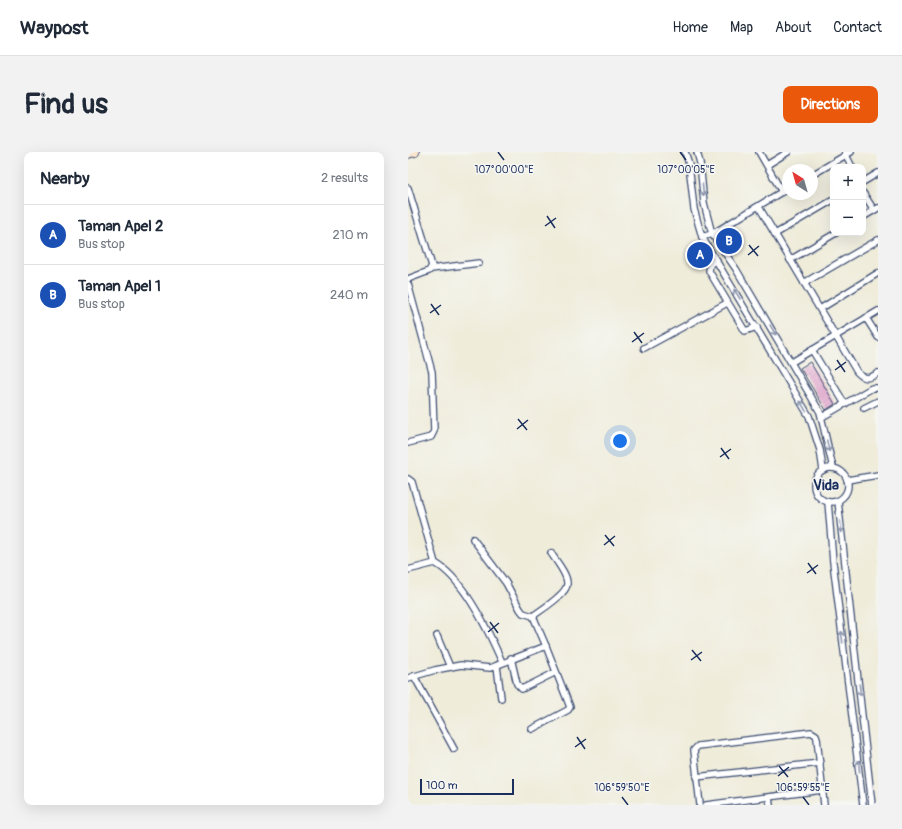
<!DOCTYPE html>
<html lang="en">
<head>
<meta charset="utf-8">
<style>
	:root { --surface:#fff; --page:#f2f2f3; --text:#1f2937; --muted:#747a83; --line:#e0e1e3; --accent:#ea580c }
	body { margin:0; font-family:Pangolin,sans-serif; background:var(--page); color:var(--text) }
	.controls { position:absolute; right:12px; top:12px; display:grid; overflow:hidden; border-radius:8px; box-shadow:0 4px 16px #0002 }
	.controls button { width:36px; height:36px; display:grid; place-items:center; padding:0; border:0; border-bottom:1px solid var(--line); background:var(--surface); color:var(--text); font:20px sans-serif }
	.compass { position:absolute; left:374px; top:12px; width:36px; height:36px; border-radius:50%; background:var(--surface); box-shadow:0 4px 16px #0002; rotate:323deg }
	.scale { position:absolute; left:12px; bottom:10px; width:94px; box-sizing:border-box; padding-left:4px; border:2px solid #1b2f5e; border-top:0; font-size:11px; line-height:14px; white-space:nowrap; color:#1b2f5e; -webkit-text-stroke:3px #f6f6f2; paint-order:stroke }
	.you { position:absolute; left:212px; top:289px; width:14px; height:14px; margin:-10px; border:3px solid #fff; border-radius:50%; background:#1a73e8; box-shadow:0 0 0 6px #1a73e833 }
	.badge { display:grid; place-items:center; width:26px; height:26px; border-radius:50%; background:var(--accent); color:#fff; font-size:13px; font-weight:700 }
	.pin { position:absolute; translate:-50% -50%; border:2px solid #fff; box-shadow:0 1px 4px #0006 }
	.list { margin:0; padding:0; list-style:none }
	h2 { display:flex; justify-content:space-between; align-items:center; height:52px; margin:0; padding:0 16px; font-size:17px }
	h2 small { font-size:13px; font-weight:400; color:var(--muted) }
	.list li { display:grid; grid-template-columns:26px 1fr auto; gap:12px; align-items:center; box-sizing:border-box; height:60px; padding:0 16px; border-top:1px solid var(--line) }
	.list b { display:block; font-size:15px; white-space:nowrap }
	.list p { margin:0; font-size:13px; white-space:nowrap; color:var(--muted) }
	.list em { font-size:13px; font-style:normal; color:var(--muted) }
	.map { position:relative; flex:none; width:470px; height:653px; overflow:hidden; border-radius:8px }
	header { display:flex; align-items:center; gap:24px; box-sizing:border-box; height:56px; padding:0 20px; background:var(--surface); border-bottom:1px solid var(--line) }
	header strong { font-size:19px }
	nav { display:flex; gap:22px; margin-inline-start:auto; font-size:14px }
	.intro { display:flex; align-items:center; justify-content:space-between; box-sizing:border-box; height:96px; padding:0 24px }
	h1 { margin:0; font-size:28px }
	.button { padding:10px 18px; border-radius:8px; background:var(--accent); color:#fff; font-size:14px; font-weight:700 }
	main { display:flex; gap:24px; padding:0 24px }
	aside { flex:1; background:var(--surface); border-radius:8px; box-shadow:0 4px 16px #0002 }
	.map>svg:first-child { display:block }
	.building { fill:url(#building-hatch) }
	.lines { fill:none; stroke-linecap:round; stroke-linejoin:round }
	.street-casing { stroke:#3b4b71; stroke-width:8 }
	.secondary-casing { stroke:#3b4b71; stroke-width:10 }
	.street { stroke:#fff; stroke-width:5.5 }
	.secondary { stroke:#fbe5cf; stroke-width:8 }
	.oneway { stroke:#8d97ae }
	.ticks { fill:none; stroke:#1b2f5e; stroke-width:1.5 }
	.labels { text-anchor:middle; stroke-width:3; stroke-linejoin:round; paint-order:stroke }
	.district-label { font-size:15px; font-weight:bold; fill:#1b2f5e; stroke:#f6f6f2 }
	.ticks-label { font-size:10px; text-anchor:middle; fill:#1b2f5e; stroke:#f6f6f2; stroke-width:3; stroke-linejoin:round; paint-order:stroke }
</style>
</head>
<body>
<header>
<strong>Waypost</strong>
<nav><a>Home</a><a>Map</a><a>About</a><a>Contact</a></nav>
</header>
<div class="intro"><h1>Find us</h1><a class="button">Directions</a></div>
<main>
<aside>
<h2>Nearby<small>2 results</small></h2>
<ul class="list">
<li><span class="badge" style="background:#1a4fb4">A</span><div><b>Taman Apel 2</b><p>Bus stop</p></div><em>210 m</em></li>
<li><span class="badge" style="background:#1a4fb4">B</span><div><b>Taman Apel 1</b><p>Bus stop</p></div><em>240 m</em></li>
</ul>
</aside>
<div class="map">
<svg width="470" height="653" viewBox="0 0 470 653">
	<defs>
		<pattern id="building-hatch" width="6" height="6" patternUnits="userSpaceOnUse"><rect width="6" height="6" fill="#e4a7cf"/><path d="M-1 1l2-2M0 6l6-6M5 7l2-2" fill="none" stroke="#b888ab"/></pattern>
	</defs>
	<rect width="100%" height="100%" fill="#f6f6f2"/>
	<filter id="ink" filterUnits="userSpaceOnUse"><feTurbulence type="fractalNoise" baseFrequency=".025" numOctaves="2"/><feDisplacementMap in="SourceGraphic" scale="8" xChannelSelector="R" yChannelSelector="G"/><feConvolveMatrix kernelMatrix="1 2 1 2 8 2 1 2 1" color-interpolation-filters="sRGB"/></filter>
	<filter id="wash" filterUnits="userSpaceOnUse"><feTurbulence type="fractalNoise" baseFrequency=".012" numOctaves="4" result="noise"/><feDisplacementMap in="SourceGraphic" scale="16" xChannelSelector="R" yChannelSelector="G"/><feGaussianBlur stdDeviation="0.9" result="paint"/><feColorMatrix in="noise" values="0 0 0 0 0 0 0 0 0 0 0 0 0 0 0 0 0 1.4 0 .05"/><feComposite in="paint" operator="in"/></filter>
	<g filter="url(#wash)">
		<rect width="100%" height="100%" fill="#efecda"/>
		<g id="blocks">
			<path class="building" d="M402 210 427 252 418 258 392 216Z"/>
		</g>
	</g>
	<g filter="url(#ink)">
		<use href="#blocks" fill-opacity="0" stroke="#3b4b71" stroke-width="1"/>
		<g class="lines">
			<defs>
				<g id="street">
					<path d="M277 0 281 12 286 57 294 85 401 264 412 298 415 318"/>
					<path d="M289 0 292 11 296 51 304 82 328 117 412 260 425 316"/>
					<path d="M351 0 374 40"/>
					<path d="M437 1 444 15"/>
					<path d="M359 13 380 0"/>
					<path d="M404 23 443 0"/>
					<path d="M455 30 470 21"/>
					<path d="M0 36 24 114 21 119 0 127"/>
					<path d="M455 41 466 58"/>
					<path d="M351 55 449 220C457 228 461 227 470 221"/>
					<path d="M455 65 470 56"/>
					<path d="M367 82 425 48"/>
					<path d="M294 85 304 82 380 36"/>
					<path d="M309 108 302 112 301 119 337 179 349 175"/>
					<path d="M382 108 428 81"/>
					<path d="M23 117 71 111"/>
					<path d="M396 131 470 88"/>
					<path d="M0 132 24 220 26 279 23 285 0 291"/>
					<path d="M412 157 470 121"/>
					<path d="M458 166 470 185"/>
					<path d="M236 196 319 151"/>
					<path d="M404 198 437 252"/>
					<path d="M384 210 470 159"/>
					<path d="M456 256 470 249"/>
					<path d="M414 265 464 236H470"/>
					<circle cx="423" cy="333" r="17"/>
					<path d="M0 327 4 330 27 411"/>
					<path d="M439 328 470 323"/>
					<path d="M430 349 464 653"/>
					<path d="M420 350 425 410 455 653"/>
					<path d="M65 387 98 431 112 457 115 461 125 464 138 494"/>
					<path d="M0 418 27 411C56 427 81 480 94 510"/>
					<path d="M125 464C133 458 159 442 159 432 160 423 148 409 143 401"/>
					<path d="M29 484 42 515"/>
					<path d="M103 506 109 532 114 537 148 520"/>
					<path d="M89 514 93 546"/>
					<path d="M6 524 46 597"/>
					<path d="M0 526 27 518 53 513 82 516 138 494 162 555 160 558 124 577"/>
					<path d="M288 625 412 611"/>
					<path d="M361 645 362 653"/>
					<path d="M292 653 286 598 290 594 403 580 408 583 409 586 416 653"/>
					<path d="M298 653 414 638"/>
				</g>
				<path id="secondary" d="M0 2 7 0"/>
			</defs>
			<use href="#street" class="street-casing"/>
			<use href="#secondary" class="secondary-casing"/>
			<use href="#street" class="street"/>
			<use href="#secondary" class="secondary"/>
		</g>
		<defs><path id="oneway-shaft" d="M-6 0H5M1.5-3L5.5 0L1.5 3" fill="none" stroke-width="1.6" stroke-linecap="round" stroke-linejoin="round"/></defs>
		<g class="oneway">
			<use href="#oneway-shaft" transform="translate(295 38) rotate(85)"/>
			<use href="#oneway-shaft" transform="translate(329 142) rotate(-121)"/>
			<use href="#oneway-shaft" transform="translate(365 178) rotate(59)"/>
			<use href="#oneway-shaft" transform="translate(395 254) rotate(-120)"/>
			<use href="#oneway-shaft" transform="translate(420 294) rotate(78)"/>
			<use href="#oneway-shaft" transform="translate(433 375) rotate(84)"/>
			<use href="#oneway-shaft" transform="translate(434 485) rotate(-97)"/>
			<use href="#oneway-shaft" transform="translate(452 538) rotate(83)"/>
			<use href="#oneway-shaft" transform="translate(451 614) rotate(-95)"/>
		</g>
	</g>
	<path class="ticks" d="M90 0 96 8M272 0 278 8M139 64 147 76M137 74 148 66M341 93 350 104M340 103 351 94M23 152 31 163M22 161 33 153M226 180 234 191M224 190 236 181M429 208 437 220M427 218 438 210M110 267 119 278M109 277 120 268M313 296 321 307M312 305 323 297M197 383 206 394M196 393 207 384M400 411 408 422M399 421 410 413M82 470 90 481M80 480 91 471M284 498 293 509M283 508 294 500M169 585 177 597M167 595 178 587M371 614 380 625M370 624 381 615M214 645 220 653M395 645 401 653"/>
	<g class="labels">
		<g class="district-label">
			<text x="418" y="338">Vida</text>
		</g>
	</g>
	<g class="ticks-label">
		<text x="96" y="21">107°00'00"E</text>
		<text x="278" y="21">107°00'05"E</text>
		<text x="214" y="639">106°59'50"E</text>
		<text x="395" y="639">106°59'55"E</text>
	</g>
</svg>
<div class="controls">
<button>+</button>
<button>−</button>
</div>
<svg class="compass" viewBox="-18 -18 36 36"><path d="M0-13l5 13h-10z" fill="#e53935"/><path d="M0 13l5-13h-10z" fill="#747a83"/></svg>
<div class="scale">100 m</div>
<div class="you"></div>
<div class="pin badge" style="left:292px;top:103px;background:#1a4fb4">A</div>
<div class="pin badge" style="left:321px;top:89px;background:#1a4fb4">B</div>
</div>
</main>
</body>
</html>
